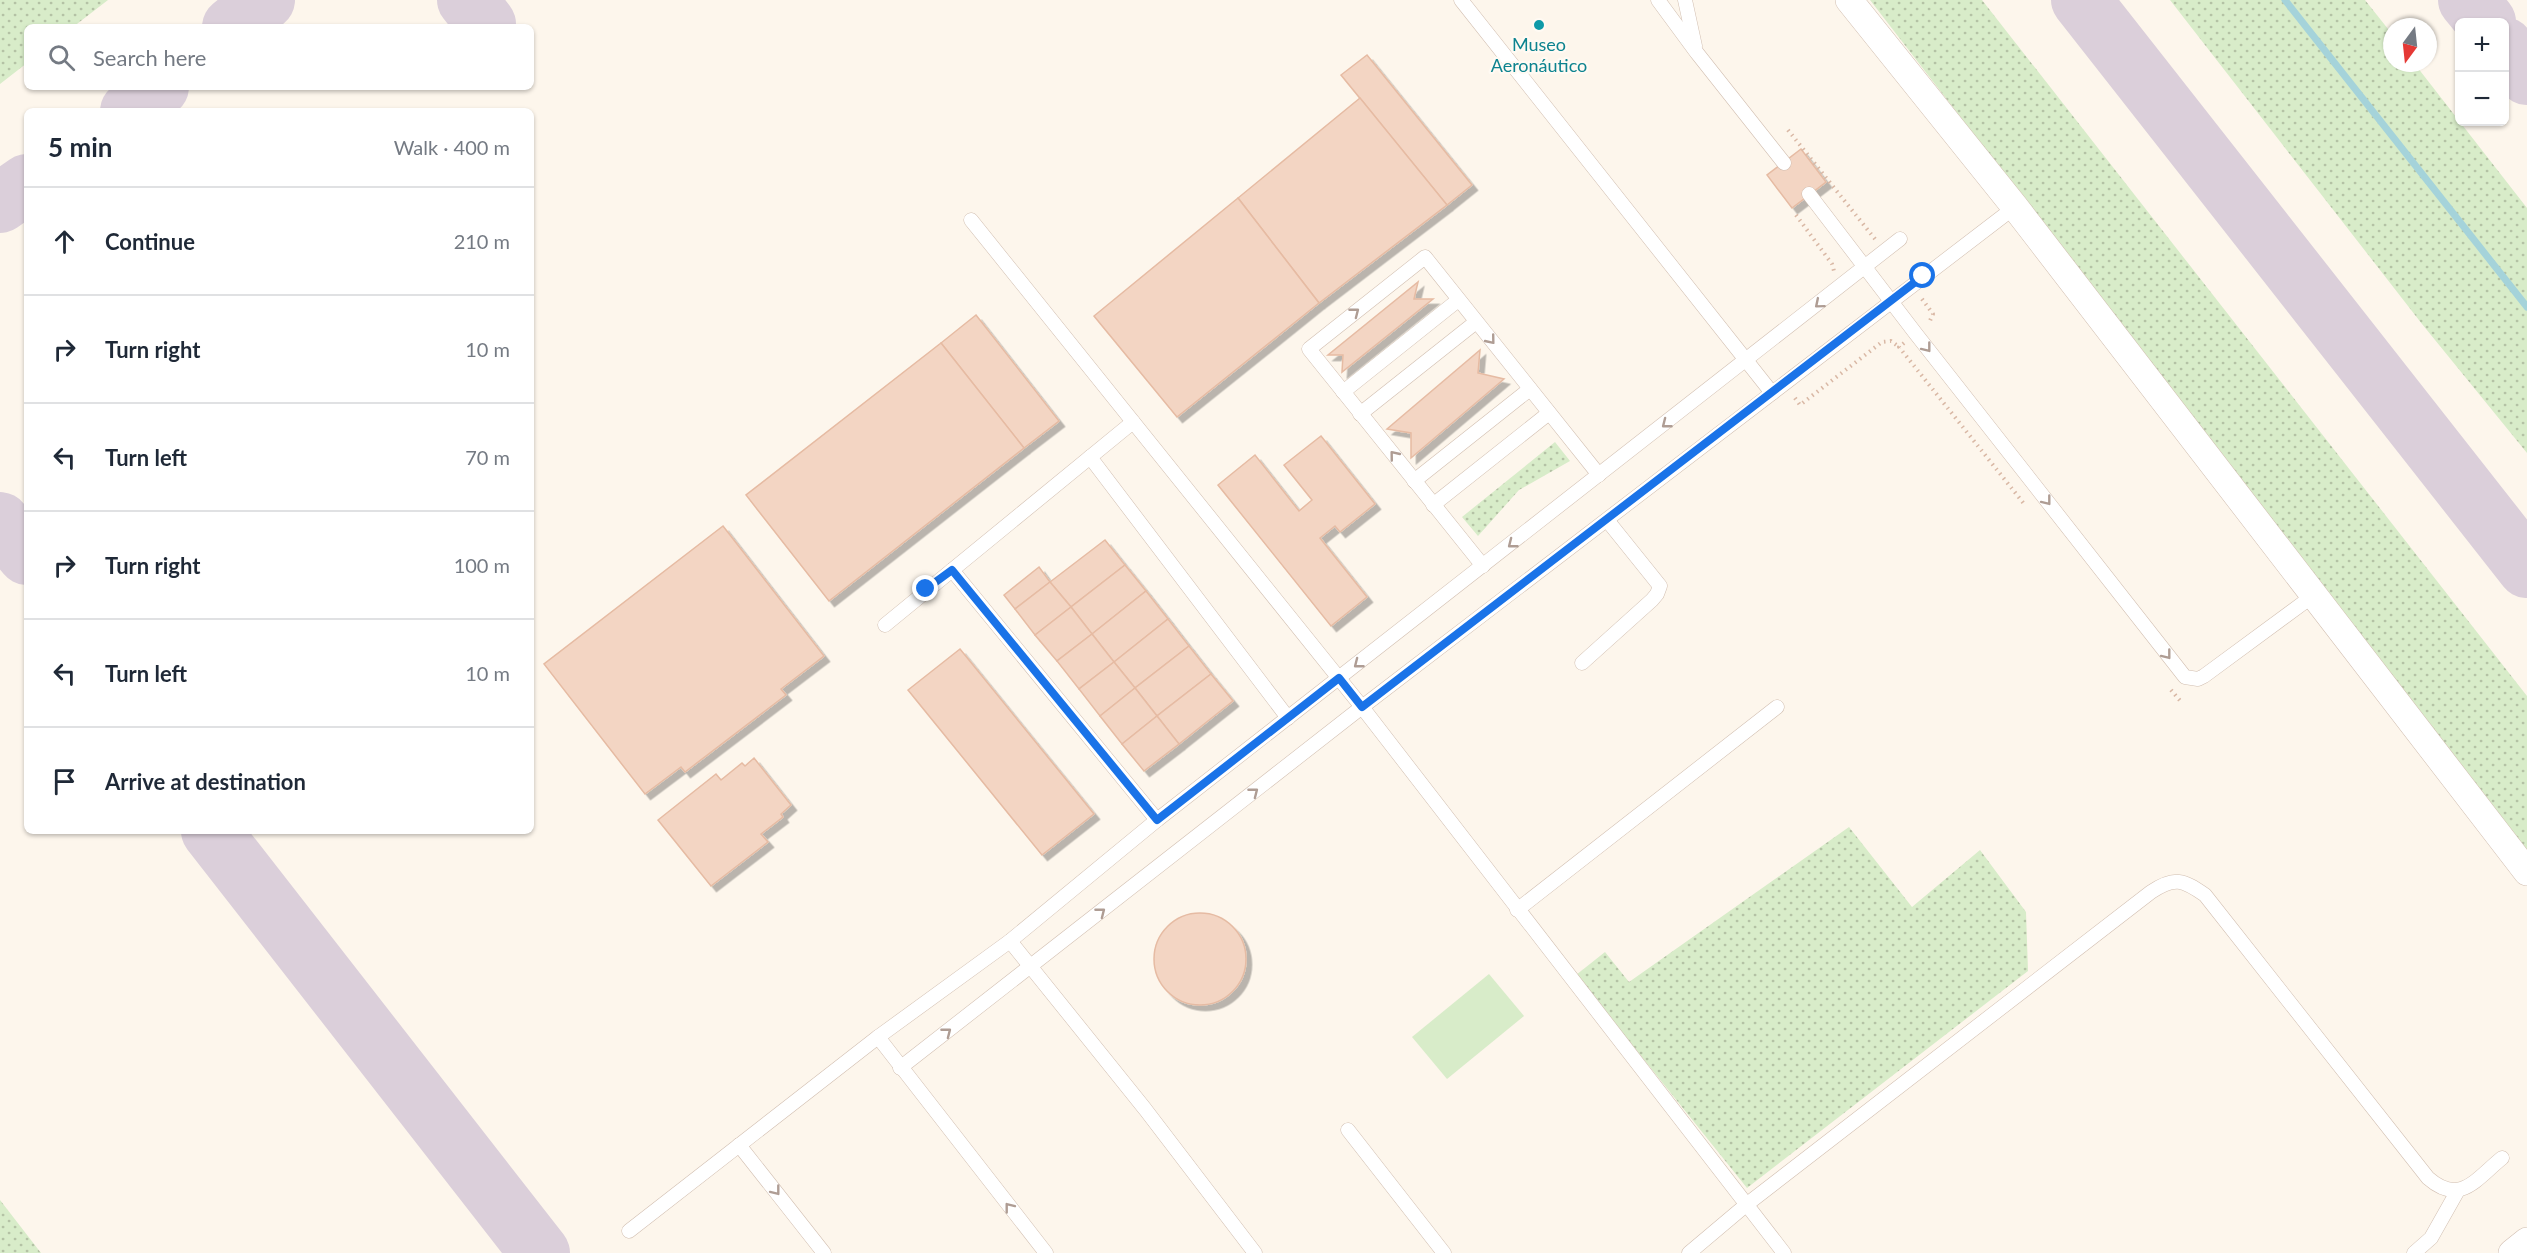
<!DOCTYPE html>
<html lang="en">
<head>
<meta charset="utf-8">
<style>
	:root { --surface:#fff; --page:#f2f2f3; --text:#1f2937; --muted:#747a83; --line:#e0e1e3 }
	body { margin:0; font-family:Lato,sans-serif; background:var(--page); color:var(--text) }
	.controls { position:absolute; right:18px; top:18px; display:grid; overflow:hidden; border-radius:9px; box-shadow:0 2px 4px #0004 }
	.controls button { width:54px; height:54px; display:grid; place-items:center; padding:0; border:0; border-bottom:2px solid var(--line); background:var(--surface); color:var(--text); font:30px sans-serif }
	.compass { position:absolute; left:2383px; top:18px; width:54px; height:54px; border-radius:50%; background:var(--surface); box-shadow:0 2px 4px #0004; rotate:195deg }
	.stop { position:absolute; width:18px; height:18px; margin:-14px; border:4px solid #1a73e8; border-radius:50%; background:#fff }
	.stop.end { background:#1a73e8; border-color:#fff; box-shadow:0 2px 6px #0008 }
	.list { margin:0; padding:0; list-style:none }
	h2 { display:flex; justify-content:space-between; align-items:center; height:78px; margin:0; padding:0 24px; font-size:26px }
	h2 small { font-size:20px; font-weight:400; color:var(--muted) }
	.list li { display:grid; grid-template-columns:39px 1fr auto; gap:18px; align-items:center; box-sizing:border-box; height:108px; padding:0 24px; border-top:2px solid var(--line) }
	.list b { display:block; font-size:22px; white-space:nowrap }
	.list em { font-size:20px; font-style:normal; color:var(--muted) }
	.icon { flex:none; width:33px; height:33px; fill:none; stroke:currentColor; stroke-width:2; stroke-linecap:round; stroke-linejoin:round }
	.map { position:relative; flex:none; width:2527px; height:1253px; overflow:hidden }
	.search { position:absolute; background:var(--surface); box-shadow:0 2px 4px #0004; left:24px; top:24px; width:510px; height:66px; display:flex; align-items:center; gap:15px; box-sizing:border-box; padding:0 21px; border-radius:9px; color:var(--muted); font-size:22px }
	.panel { position:absolute; background:var(--surface); box-shadow:0 2px 4px #0004; left:24px; top:108px; width:510px; height:726px; border-radius:9px }
	.map>svg:first-child { display:block }
	.grass { fill:url(#grass-dots) }
	.pitch { fill:#d8ecc9 }
	.lines { fill:none; stroke-linecap:round; stroke-linejoin:round }
	.stream { stroke:#a5d3da; stroke-width:7 }
	.taxiway { stroke:#dbcfda; stroke-width:60 }
	.building { fill:#f3d5c3; stroke:#e6bba3; stroke-width:1.5; filter:url(#shadow) }
	.service-casing { stroke:#d1beb0; stroke-width:15 }
	.minor-casing { stroke:#d1beb0; stroke-width:28 }
	.path { stroke:#d9b8a5; stroke-width:4; stroke-dasharray:1.5 4.5; stroke-linecap:butt }
	.service { stroke:#fff; stroke-width:14 }
	.minor { stroke:#fff; stroke-width:27 }
	.oneway { stroke:#af9d94 }
	.route { stroke:#1a73e8; stroke-width:8 }
	.culture-dot { fill:#0f9aa8; stroke:#fffaf3; stroke-width:2 }
	.labels { text-anchor:middle; stroke-width:4.5; stroke-linejoin:round; paint-order:stroke }
	.culture-label { font-size:18px; fill:#0d838f; stroke:#fffaf3 }
</style>
</head>
<body>
<div class="map">
<svg width="2527" height="1253" viewBox="0 0 2527 1253">
	<defs>
		<pattern id="grass-dots" width="8" height="8" patternUnits="userSpaceOnUse" patternTransform="scale(1.5)"><rect width="8" height="8" fill="#d8ecc9"/><path d="M2 2h.1M6 6h.1" fill="none" stroke="#b4c2a5" stroke-width="1.8" stroke-linecap="round"/></pattern>
		<filter id="shadow"><feDropShadow dx="5.5" dy="5.5" stdDeviation="0" flood-color="#0004"/></filter>
	</defs>
	<rect width="100%" height="100%" fill="#fdf6ec"/>
	<g class="grass">
		<path d="M0 0H108L73 27H27V63L0 84Z"/>
		<path d="M1870 0H1982L2527 696V850Z"/>
		<path d="M2170 0H2365L2392 34V63H2414L2527 208V453L2422 324Z"/>
		<path d="M1555 442 1570 461 1519 490 1478 536 1462 517Z"/>
		<path d="M1849 827 1912 907 1980 850 2026 912 2028 971 1747 1188 1576 975 1605 952 1629 982Z"/>
		<path d="M0 1200 41 1253H0Z"/>
	</g>
	<path class="pitch" d="M1489 974 1524 1016 1447 1079 1412 1037Z"/>
	<g class="lines">
		<path class="stream" d="M2285 0 2527 307"/>
		<g class="taxiway">
			<path d="M467 0 486 24"/>
			<path d="M2081 0 2527 568"/>
			<path d="M2468 0 2486 22"/>
			<path d="M232 27 265 0"/>
			<path d="M2504 47 2527 75"/>
			<path d="M130 111 159 87"/>
			<path d="M0 203 27 184"/>
			<path d="M0 522 27 555"/>
			<path d="M211 831 540 1253"/>
		</g>
	</g>
	<g class="building">
		<path d="M1367 55 1472 185 1447 205 1341 75Z"/>
		<path d="M1360 98 1447 205 1319 303 1238 198Z"/>
		<path d="M1801 149 1826 182 1792 208 1767 175Z"/>
		<path d="M1238 198 1319 303 1177 417 1094 316Z"/>
		<path d="M1418 282 1414 299H1433L1342 372 1343 355H1328Z"/>
		<path d="M976 315 1059 421 1024 448 941 343Z"/>
		<path d="M941 343 1024 448 829 601 746 495Z"/>
		<path d="M1480 350 1478 373 1504 379 1411 458V433L1387 429Z"/>
		<path d="M1321 436 1375 504 1340 532 1335 526 1320 538 1367 597 1331 626 1218 485 1255 455 1299 511 1312 500 1284 465Z"/>
		<path d="M723 526 824 656 781 689 786 695 685 772 681 767 645 794 544 664Z"/>
		<path d="M1105 540 1125 565 1071 607 1050 582Z"/>
		<path d="M1125 565 1146 591 1092 634 1071 607Z"/>
		<path d="M1039 567 1050 582 1015 609 1004 595Z"/>
		<path d="M1050 582 1071 607 1035 635 1015 609Z"/>
		<path d="M1146 591 1168 619 1114 662 1092 634Z"/>
		<path d="M1071 607 1092 634 1057 661 1035 635Z"/>
		<path d="M1168 619 1189 646 1135 688 1114 662Z"/>
		<path d="M1092 634 1114 662 1079 689 1057 661Z"/>
		<path d="M1189 646 1211 674 1157 716 1135 688Z"/>
		<path d="M960 649 1094 814 1042 855 908 690Z"/>
		<path d="M1114 662 1135 688 1100 716 1079 689Z"/>
		<path d="M1211 674 1233 701 1179 744 1157 716Z"/>
		<path d="M1135 688 1157 716 1122 744 1100 716Z"/>
		<path d="M1157 716 1179 744 1144 771 1122 744Z"/>
		<path d="M754 758 791 805 781 814 783 817 761 834 768 842 711 886 658 820 716 774 721 780 742 763 745 766Z"/>
		<circle cx="1200" cy="959" r="46"/>
	</g>
	<g class="lines">
		<defs>
			<g id="service">
				<path d="M1461 0 1772 393"/>
				<path d="M1658 0 1697 53 1784 163"/>
				<path d="M1685 0 1695 46"/>
				<path d="M1809 194 1916 334 2185 677 2198 679 2204 676 2314 595"/>
				<path d="M971 220 1362 707 1784 1253"/>
				<path d="M1343 392 1457 301"/>
				<path d="M1360 414 1476 322"/>
				<path d="M1090 457 1288 718"/>
				<path d="M1414 481 1530 389"/>
				<path d="M1433 505 1549 413"/>
				<path d="M1483 566 1309 349 1425 257 1599 475"/>
				<path d="M952 570 1157 820"/>
				<path d="M885 625 1133 422"/>
				<path d="M1582 663 1652 600 1657 594 1660 586 1607 520"/>
				<path d="M1517 910 1777 707"/>
				<path d="M1010 941 1145 1109 1255 1253"/>
				<path d="M878 1037 1046 1253"/>
				<path d="M900 1068 1362 707 2015 207"/>
				<path d="M1348 1130 1444 1253"/>
				<path d="M739 1145 824 1253"/>
				<path d="M629 1231 878 1037 1010 941 1157 820 1900 239"/>
				<path d="M1689 1253 1746 1205 2151 892C2175 876 2183 880 2205 895L2428 1178C2460 1206 2476 1179 2502 1158"/>
				<path d="M2414 1253 2431 1238 2457 1192"/>
			</g>
			<g id="minor">
				<path d="M1849 0 2015 207 2527 872"/>
				<path d="M2512 1253 2527 1241"/>
			</g>
		</defs>
		<use href="#service" class="service-casing"/>
		<use href="#minor" class="minor-casing"/>
		<g class="path">
			<path d="M1788 130 1875 239"/>
			<path d="M1796 215 1832 264 1834 271"/>
			<path d="M1922 299 1933 314 1929 323"/>
			<path d="M1904 343 1899 347 2025 505"/>
			<path d="M1795 398 1800 405 1882 342 1891 341 1899 347"/>
			<path d="M2171 690 2182 703"/>
		</g>
		<use href="#service" class="service"/>
		<use href="#minor" class="minor"/>
	</g>
	<defs><path id="oneway-chevron" d="M-2-3.5L2.5 0L-2 3.5" fill="none" stroke-width="1.6" stroke-linecap="round" stroke-linejoin="round" transform="scale(1.5)"/></defs>
	<g class="oneway">
		<use href="#oneway-chevron" transform="translate(1819 304) rotate(140)"/>
		<use href="#oneway-chevron" transform="translate(1355 312) rotate(-38)"/>
		<use href="#oneway-chevron" transform="translate(1491 340) rotate(51)"/>
		<use href="#oneway-chevron" transform="translate(1927 348) rotate(52)"/>
		<use href="#oneway-chevron" transform="translate(1666 424) rotate(142)"/>
		<use href="#oneway-chevron" transform="translate(1394 455) rotate(-129)"/>
		<use href="#oneway-chevron" transform="translate(2047 501) rotate(52)"/>
		<use href="#oneway-chevron" transform="translate(1512 544) rotate(142)"/>
		<use href="#oneway-chevron" transform="translate(2167 655) rotate(52)"/>
		<use href="#oneway-chevron" transform="translate(1358 664) rotate(142)"/>
		<use href="#oneway-chevron" transform="translate(1254 792) rotate(-38)"/>
		<use href="#oneway-chevron" transform="translate(1101 912) rotate(-38)"/>
		<use href="#oneway-chevron" transform="translate(947 1032) rotate(-38)"/>
		<use href="#oneway-chevron" transform="translate(776 1191) rotate(52)"/>
		<use href="#oneway-chevron" transform="translate(1009 1207) rotate(-128)"/>
	</g>
	<g class="lines">
		<path class="route" d="M926 589 952 570 1157 820 1339 678 1362 707 1923 276"/>
	</g>
	<circle class="culture-dot" cx="1539" cy="25" r="6"/>
	<g class="labels">
		<g class="culture-label">
			<text x="1539" y="51">Museo<tspan x="1539" dy="21">Aeronáutico</tspan></text>
		</g>
	</g>
</svg>
<div class="controls">
<button>+</button>
<button>−</button>
</div>
<svg class="compass" viewBox="-18 -18 36 36"><path d="M0-13l5 13h-10z" fill="#e53935"/><path d="M0 13l5-13h-10z" fill="#747a83"/></svg>
<div class="stop" style="left:1923px;top:276px"></div>
<div class="stop end" style="left:926px;top:589px"></div>
<div class="search"><svg class="icon" aria-label="search" viewBox="0 0 24 24"><circle cx="10" cy="10" r="6"/><path d="M15 15l6 6"/></svg>Search here</div>
<section class="panel">
<h2>5 min<small>Walk · 400 m</small></h2>
<ul class="list">
<li><svg class="icon" aria-label="ahead" viewBox="0 0 24 24"><path d="M12 20V5M6 11l6-6 6 6"/></svg><div><b>Continue</b></div><em>210 m</em></li>
<li><svg class="icon" aria-label="right" viewBox="0 0 24 24"><path d="M7 20v-9h11M14 6l5 5-5 5"/></svg><div><b>Turn right</b></div><em>10 m</em></li>
<li><svg class="icon" aria-label="left" viewBox="0 0 24 24"><path d="M17 20v-9H6M10 6l-5 5 5 5"/></svg><div><b>Turn left</b></div><em>70 m</em></li>
<li><svg class="icon" aria-label="right" viewBox="0 0 24 24"><path d="M7 20v-9h11M14 6l5 5-5 5"/></svg><div><b>Turn right</b></div><em>100 m</em></li>
<li><svg class="icon" aria-label="left" viewBox="0 0 24 24"><path d="M17 20v-9H6M10 6l-5 5 5 5"/></svg><div><b>Turn left</b></div><em>10 m</em></li>
<li><svg class="icon" aria-label="arrive" viewBox="0 0 24 24"><path d="M6 21V4h12l-3 4 3 4H6"/></svg><div><b>Arrive at destination</b></div></li>
</ul>
</section>
</div>
</body>
</html>
